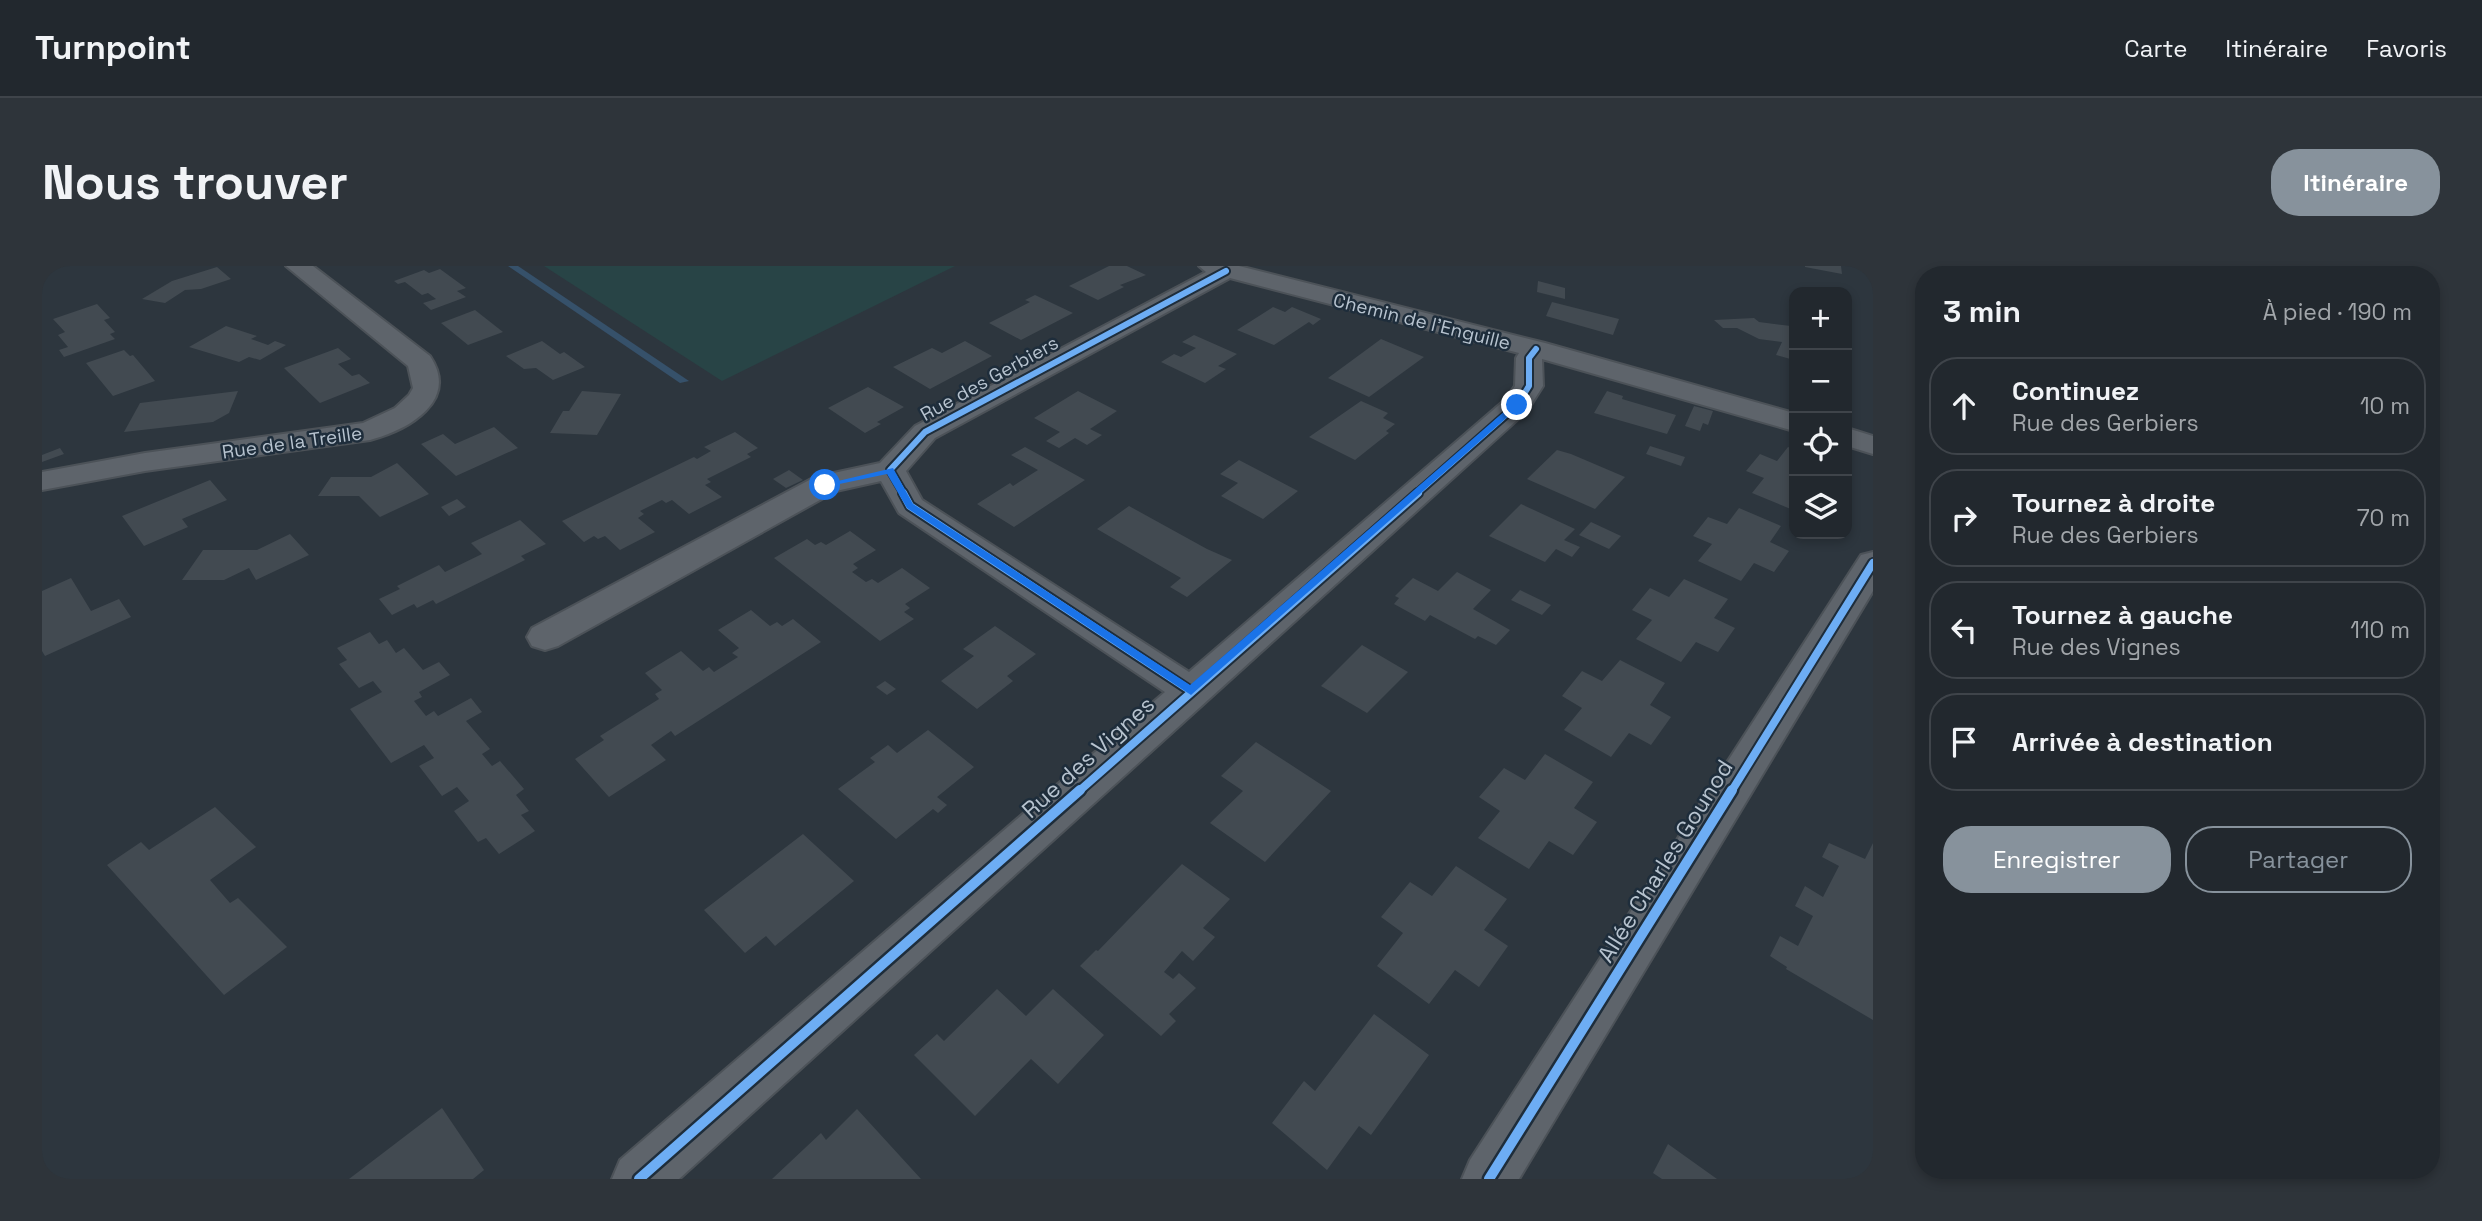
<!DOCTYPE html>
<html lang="fr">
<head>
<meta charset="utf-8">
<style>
	:root { --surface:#22282e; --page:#2e343a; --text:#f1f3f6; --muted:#a2a6aa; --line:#3f444a; --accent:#87929c }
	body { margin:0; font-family:"Space Grotesk",sans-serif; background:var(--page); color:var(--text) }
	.controls { position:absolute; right:21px; top:21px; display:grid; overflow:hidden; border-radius:14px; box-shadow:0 4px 10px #0003 }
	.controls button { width:63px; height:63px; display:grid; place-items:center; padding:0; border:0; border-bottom:2px solid var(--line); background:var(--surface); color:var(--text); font:35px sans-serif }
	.stop { position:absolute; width:21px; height:21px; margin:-16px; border:5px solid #1a73e8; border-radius:50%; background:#fff }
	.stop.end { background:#1a73e8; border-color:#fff; box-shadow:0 2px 7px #0008 }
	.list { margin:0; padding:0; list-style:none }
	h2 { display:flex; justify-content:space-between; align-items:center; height:91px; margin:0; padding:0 28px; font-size:30px }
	h2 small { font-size:23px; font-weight:400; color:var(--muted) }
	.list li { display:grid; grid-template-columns:46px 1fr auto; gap:21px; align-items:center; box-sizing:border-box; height:98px; margin:0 14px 14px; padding:0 14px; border:2px solid var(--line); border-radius:28px }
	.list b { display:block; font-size:26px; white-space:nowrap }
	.list p { margin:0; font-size:23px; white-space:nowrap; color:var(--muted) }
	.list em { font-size:23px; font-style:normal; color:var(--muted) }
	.actions { display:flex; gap:14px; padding:21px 28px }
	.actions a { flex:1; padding:16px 0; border:2px solid var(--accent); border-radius:28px; text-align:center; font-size:24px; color:var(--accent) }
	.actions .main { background:var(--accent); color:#fff }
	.icon { flex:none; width:38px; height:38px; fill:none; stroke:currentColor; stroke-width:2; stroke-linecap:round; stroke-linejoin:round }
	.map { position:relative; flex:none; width:1831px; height:913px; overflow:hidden; border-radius:28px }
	header { display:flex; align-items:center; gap:42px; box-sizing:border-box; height:98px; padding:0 35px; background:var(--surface); border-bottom:2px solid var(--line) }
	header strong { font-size:33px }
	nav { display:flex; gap:38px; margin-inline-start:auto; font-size:24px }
	.intro { display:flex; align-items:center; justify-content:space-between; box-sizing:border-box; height:168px; padding:0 42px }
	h1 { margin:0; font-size:49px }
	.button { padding:18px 32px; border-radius:28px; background:var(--accent); color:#fff; font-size:24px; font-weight:700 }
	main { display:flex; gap:42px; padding:0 42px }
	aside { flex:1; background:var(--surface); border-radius:28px; box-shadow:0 4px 10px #0003 }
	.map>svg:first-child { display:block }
	.green { fill:#284446 }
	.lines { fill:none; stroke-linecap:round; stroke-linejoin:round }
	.stream { fill:#36516a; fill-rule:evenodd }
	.building { fill:#424a51 }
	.minor-casing { stroke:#4c5258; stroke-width:4 }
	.minor { fill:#5e646b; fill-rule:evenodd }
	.cycleway-far2-casing { stroke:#1e2d3b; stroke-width:10 }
	.cycleway-far1-casing { stroke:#1e2d3b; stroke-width:12 }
	.cycleway-casing { stroke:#1e2d3b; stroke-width:15 }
	.cycleway-far2 { stroke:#6dadf4; stroke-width:6 }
	.cycleway-far1 { stroke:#6dadf4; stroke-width:8 }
	.cycleway { stroke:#6dadf4; stroke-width:10 }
	.route { fill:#1a73e8 }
	.labels { text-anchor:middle; stroke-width:5; stroke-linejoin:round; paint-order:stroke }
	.far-street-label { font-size:19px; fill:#b7c3cf; stroke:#1e2d3b }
	.street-label { font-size:23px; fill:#b7c3cf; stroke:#1e2d3b }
</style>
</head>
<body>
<header>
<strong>Turnpoint</strong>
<nav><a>Carte</a><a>Itinéraire</a><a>Favoris</a></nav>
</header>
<div class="intro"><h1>Nous trouver</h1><a class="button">Itinéraire</a></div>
<main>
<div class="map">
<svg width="1831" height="913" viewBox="0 0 1831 913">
	<rect width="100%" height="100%" fill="#2d363e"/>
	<path class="green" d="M502 0H913L680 115Z"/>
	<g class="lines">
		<path class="stream" d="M466 0H476L647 115 638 117Z"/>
	</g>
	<g class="building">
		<path d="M1067 0H1085L1104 9 1078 19 1082 21 1056 34 1027 20Z"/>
		<path d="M1763 0H1799L1800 8 1763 1Z"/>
		<path d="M175 1 189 13 159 23 143 24 123 37 100 33 130 15Z"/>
		<path d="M398 3 424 22 415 25 424 31 389 44 381 37 394 33 386 27 380 29 363 16 356 18 352 15 382 4 387 7Z"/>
		<path d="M1496 15 1523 22V33L1495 26Z"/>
		<path d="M993 29 1031 47 979 74 947 57 988 36 983 34Z"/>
		<path d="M1510 36 1577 53 1571 69 1504 50Z"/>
		<path d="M55 38 68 52 62 54 73 66 68 68 73 73 22 91 17 84 26 81 16 69 23 66 11 53Z"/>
		<path d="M1231 41 1243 46 1250 41 1279 53 1271 59 1267 56 1232 79 1195 64Z"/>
		<path d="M433 44 461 66 426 79 399 57Z"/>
		<path d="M1712 52 1717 56 1749 60 1752 65V94L1734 89 1740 76 1717 73 1695 62H1681L1672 54Z"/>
		<path d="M184 60 215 70 209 73 226 79 233 75 244 79 218 94 207 91 197 96 147 81Z"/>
		<path d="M1152 69 1195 88 1176 100 1184 103 1163 117 1119 96 1132 88 1139 91 1154 82 1140 76Z"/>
		<path d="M1339 73 1382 91 1327 131 1286 112Z"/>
		<path d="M500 75 518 88 522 86 543 101 511 114 494 102 482 103 464 90Z"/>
		<path d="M923 75 950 90 888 123 851 101 890 82 900 87Z"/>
		<path d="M296 82 309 93 296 98 310 110 317 108 328 117 278 137 242 102Z"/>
		<path d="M82 84 88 90 91 89 113 115 71 130 44 97Z"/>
		<path d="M826 121 862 141 835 156 839 158 823 167 786 142Z"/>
		<path d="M196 125 187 147 171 156 82 166 98 137Z"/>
		<path d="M540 125 579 128 555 169 508 167 521 145H527Z"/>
		<path d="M1036 125 1075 145 1048 163 1060 169 1045 179 1033 172 1017 182 1004 175 1018 166 992 152Z"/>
		<path d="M1565 125 1581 130 1580 133 1634 149 1625 168 1552 147Z"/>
		<path d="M1319 135 1346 147 1341 152 1353 158 1344 165 1347 167 1313 194 1267 171Z"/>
		<path d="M1652 140 1671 145 1666 159 1661 157 1658 165 1643 160Z"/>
		<path d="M452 161 476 182 414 210 379 178 401 168 413 178Z"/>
		<path d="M693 166 716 182 705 188 709 191 665 213 669 216 663 219 680 231 647 248 630 234 624 237 620 234 598 245 602 248 596 252 613 266 578 284 563 270 556 273 552 270 542 276 520 255 652 191 655 193 669 185 662 181Z"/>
		<path d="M1608 180 1643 191 1639 200 1604 188Z"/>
		<path d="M983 181 1043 214 972 261 935 238 968 217 971 220 996 204 969 189Z"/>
		<path d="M1746 181 1752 183 1751 244 1710 227 1722 212 1704 205 1718 188 1735 195Z"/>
		<path d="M18 182 22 188 0 196V189Z"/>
		<path d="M1515 184 1529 188 1583 211 1553 243 1485 213Z"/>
		<path d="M1197 194 1256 225 1221 253 1179 230 1196 217 1178 208Z"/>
		<path d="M355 197 387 228 338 251 317 230H276L289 211H329Z"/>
		<path d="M747 204 761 214 744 222 731 213Z"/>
		<path d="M168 214 185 234 140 253 146 261 102 280 80 250Z"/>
		<path d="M415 233 424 241 407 250 399 241Z"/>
		<path d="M1479 238 1533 263 1522 274 1538 281 1530 291 1514 283 1503 296 1447 270Z"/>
		<path d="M1087 240 1165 283 1190 294 1145 331 1128 321 1139 312 1055 263Z"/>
		<path d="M1697 242 1739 260 1728 276 1747 285 1732 306 1712 297 1699 315 1656 295 1670 278 1651 270 1666 251 1685 258Z"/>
		<path d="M478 254 504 278 479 290 483 294 394 338 391 334 375 342 372 338 350 349 337 333 358 323 355 320 397 299 403 306 440 288 429 277Z"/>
		<path d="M1549 256 1579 270 1567 283 1537 269Z"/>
		<path d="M808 265 834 284 811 298 816 302 810 306 824 316 830 313 836 317 860 302 888 322 863 338 868 342 862 346 872 353 838 375 732 292 765 273 773 279 779 276 784 279Z"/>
		<path d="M248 268 267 289 214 314 207 302 182 314H140L161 284H215Z"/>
		<path d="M1415 306 1449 324 1431 343 1468 364 1454 379 1436 370 1433 373 1388 349 1383 355 1352 338 1357 332 1353 330 1371 312 1396 325Z"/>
		<path d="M29 312 49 345 77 333 89 351 3 390 0 385V325Z"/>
		<path d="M1642 313 1686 333 1672 352 1693 362 1676 386 1654 376 1639 396 1594 373 1610 354 1590 344 1608 322 1627 331Z"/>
		<path d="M1478 324 1509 339 1500 349 1469 334Z"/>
		<path d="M709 344 728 360 735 356 740 360 751 353 779 376 633 470 629 465 609 479 624 494 567 531 533 493 562 474 558 470 617 433 613 428 620 424 603 407 639 385 661 405 667 401 672 406 696 391 690 387 697 382 676 364Z"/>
		<path d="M953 360 994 388 965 410 971 415 935 443 899 415 932 390 921 383Z"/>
		<path d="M328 366 337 378 345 374 354 387 362 382 381 404 397 396 408 409 377 426 380 431 372 435 384 450 392 445 396 450 429 432 440 446 424 455 448 483 440 488 450 500 458 495 482 523 474 529 487 545 479 549 493 565 457 588 444 572 436 576 412 545 427 535 415 521 400 530 377 500 392 492 382 479 349 497 308 443 340 426 331 415 317 422 297 398 305 394 295 382Z"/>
		<path d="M1320 379 1366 406 1325 447 1279 420Z"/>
		<path d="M1578 394 1623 417 1608 439 1629 451 1609 479 1587 467 1569 491 1522 464 1540 442 1520 430 1540 405 1560 415Z"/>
		<path d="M843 415 854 423 845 429 834 421Z"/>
		<path d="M886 464 932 501 895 531 905 539 896 547 891 543 854 573 796 523 833 496 828 492 846 479 855 487Z"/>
		<path d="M1214 476 1289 525 1223 596 1168 557 1201 525 1179 510Z"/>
		<path d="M1503 488 1551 516 1532 542 1555 556 1531 589 1507 575 1487 603 1436 572 1458 545 1437 531 1462 502 1483 514Z"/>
		<path d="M173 541 214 581 168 614 188 637 196 632 245 681 182 729 65 599 99 576 107 584Z"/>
		<path d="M761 568 812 615 733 680 724 670 703 687 662 644Z"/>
		<path d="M1787 577 1823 593 1831 577V754L1744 703 1745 701 1728 690 1738 670 1756 680 1771 650 1753 640 1763 620 1781 631 1797 600 1780 591Z"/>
		<path d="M1140 598 1188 633 1161 662 1173 671 1151 695 1140 685 1122 706 1131 713 1137 707 1154 722 1127 748 1134 755 1119 770 1038 700 1054 684 1056 685Z"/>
		<path d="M1414 600 1465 633 1442 664 1466 680 1437 721 1413 704 1387 738 1335 700 1361 667 1339 651 1368 616 1390 630Z"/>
		<path d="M955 723 984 750 1011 723 1062 769 1016 818 989 793 933 850 872 789 895 768 902 775Z"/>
		<path d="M1332 748 1387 789 1329 869 1317 860 1285 904 1230 857 1262 815 1273 825Z"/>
		<path d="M400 842 442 904 431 913H307Z"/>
		<path d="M815 843 879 913H730L779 867 784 874Z"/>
		<path d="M1626 878 1675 913H1620L1611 907Z"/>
	</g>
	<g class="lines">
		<defs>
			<g id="minor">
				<path d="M244 0H271L388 90C418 135 366 164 328 174L103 205 0 224V206L103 187 321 157 353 142 367 129 371 122 366 100Z"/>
				<path d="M1157 0H1197L1503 77 1752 147V165L1500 93 1501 120 1485 145 637 913H570L578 894 1123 426 857 247 839 215 794 225 516 380 503 384 490 380 485 371 490 362 773 211 838 197 873 160 1164 6ZM1188 12 1477 87 1474 92 1473 120 1464 133 1147 406 880 234 864 205 893 172Z"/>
				<path d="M1805 162 1831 170V188L1805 180Z"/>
				<path d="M1831 286V325L1477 913H1420L1428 894 1819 289Z"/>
			</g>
		</defs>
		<use href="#minor" class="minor-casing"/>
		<use href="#minor" class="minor"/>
		<defs>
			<g id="cycleway-far2">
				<path d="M862 228 848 204 883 166 1184 5"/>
				<path d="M1374 228 1475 139 1487 120V92L1494 83"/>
			</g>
			<g id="cycleway-far1">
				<path d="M861 227 868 240 1149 425"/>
				<path d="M1036 526 1376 227"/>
				<path d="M1689 526 1831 297"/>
			</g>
			<g id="cycleway">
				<path d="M597 913 1038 524"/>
				<path d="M1447 913 1690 524"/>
			</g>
		</defs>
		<use href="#cycleway-far2" class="cycleway-far2-casing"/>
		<use href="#cycleway-far1" class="cycleway-far1-casing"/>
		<use href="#cycleway" class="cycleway-casing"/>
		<use href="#cycleway-far2" class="cycleway-far2"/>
		<use href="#cycleway-far1" class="cycleway-far1"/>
		<use href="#cycleway" class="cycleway"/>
	</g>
	<path class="route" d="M1472 137 1479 139 1149 429 865 242 845 208 783 221 779 219 851 202 871 238 1148 419Z"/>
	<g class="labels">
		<g class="far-street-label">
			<text transform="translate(1380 55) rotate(14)" y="7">Chemin de l'Enguille</text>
			<text transform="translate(947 112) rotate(-29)" y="7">Rue des Gerbiers</text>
			<text transform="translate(250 176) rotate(-8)" y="7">Rue de la Treille</text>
		</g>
		<g class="street-label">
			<text transform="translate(1046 491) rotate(-42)" y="8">Rue des Vignes</text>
			<text transform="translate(1623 595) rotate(-58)" y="8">Allée Charles Gounod</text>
		</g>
	</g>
</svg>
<div class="controls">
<button>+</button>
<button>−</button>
<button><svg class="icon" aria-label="locate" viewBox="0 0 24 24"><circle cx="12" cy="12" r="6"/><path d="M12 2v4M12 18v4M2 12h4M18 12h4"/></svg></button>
<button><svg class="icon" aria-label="layers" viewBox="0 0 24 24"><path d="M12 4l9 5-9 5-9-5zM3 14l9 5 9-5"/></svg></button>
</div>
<div class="stop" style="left:783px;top:219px"></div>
<div class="stop end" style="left:1475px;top:139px"></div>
</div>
<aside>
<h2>3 min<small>À pied · 190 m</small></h2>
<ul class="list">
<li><svg class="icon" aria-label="ahead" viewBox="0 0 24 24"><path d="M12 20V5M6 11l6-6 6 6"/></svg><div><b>Continuez</b><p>Rue des Gerbiers</p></div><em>10 m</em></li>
<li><svg class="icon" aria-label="right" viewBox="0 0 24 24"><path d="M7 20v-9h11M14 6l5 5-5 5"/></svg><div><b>Tournez à droite</b><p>Rue des Gerbiers</p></div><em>70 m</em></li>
<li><svg class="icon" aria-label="left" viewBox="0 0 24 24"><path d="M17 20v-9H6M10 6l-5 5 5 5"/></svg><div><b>Tournez à gauche</b><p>Rue des Vignes</p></div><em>110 m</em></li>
<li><svg class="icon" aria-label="arrive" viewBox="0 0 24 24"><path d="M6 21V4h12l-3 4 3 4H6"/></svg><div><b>Arrivée à destination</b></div></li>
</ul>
<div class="actions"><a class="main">Enregistrer</a><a>Partager</a></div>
</aside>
</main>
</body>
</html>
